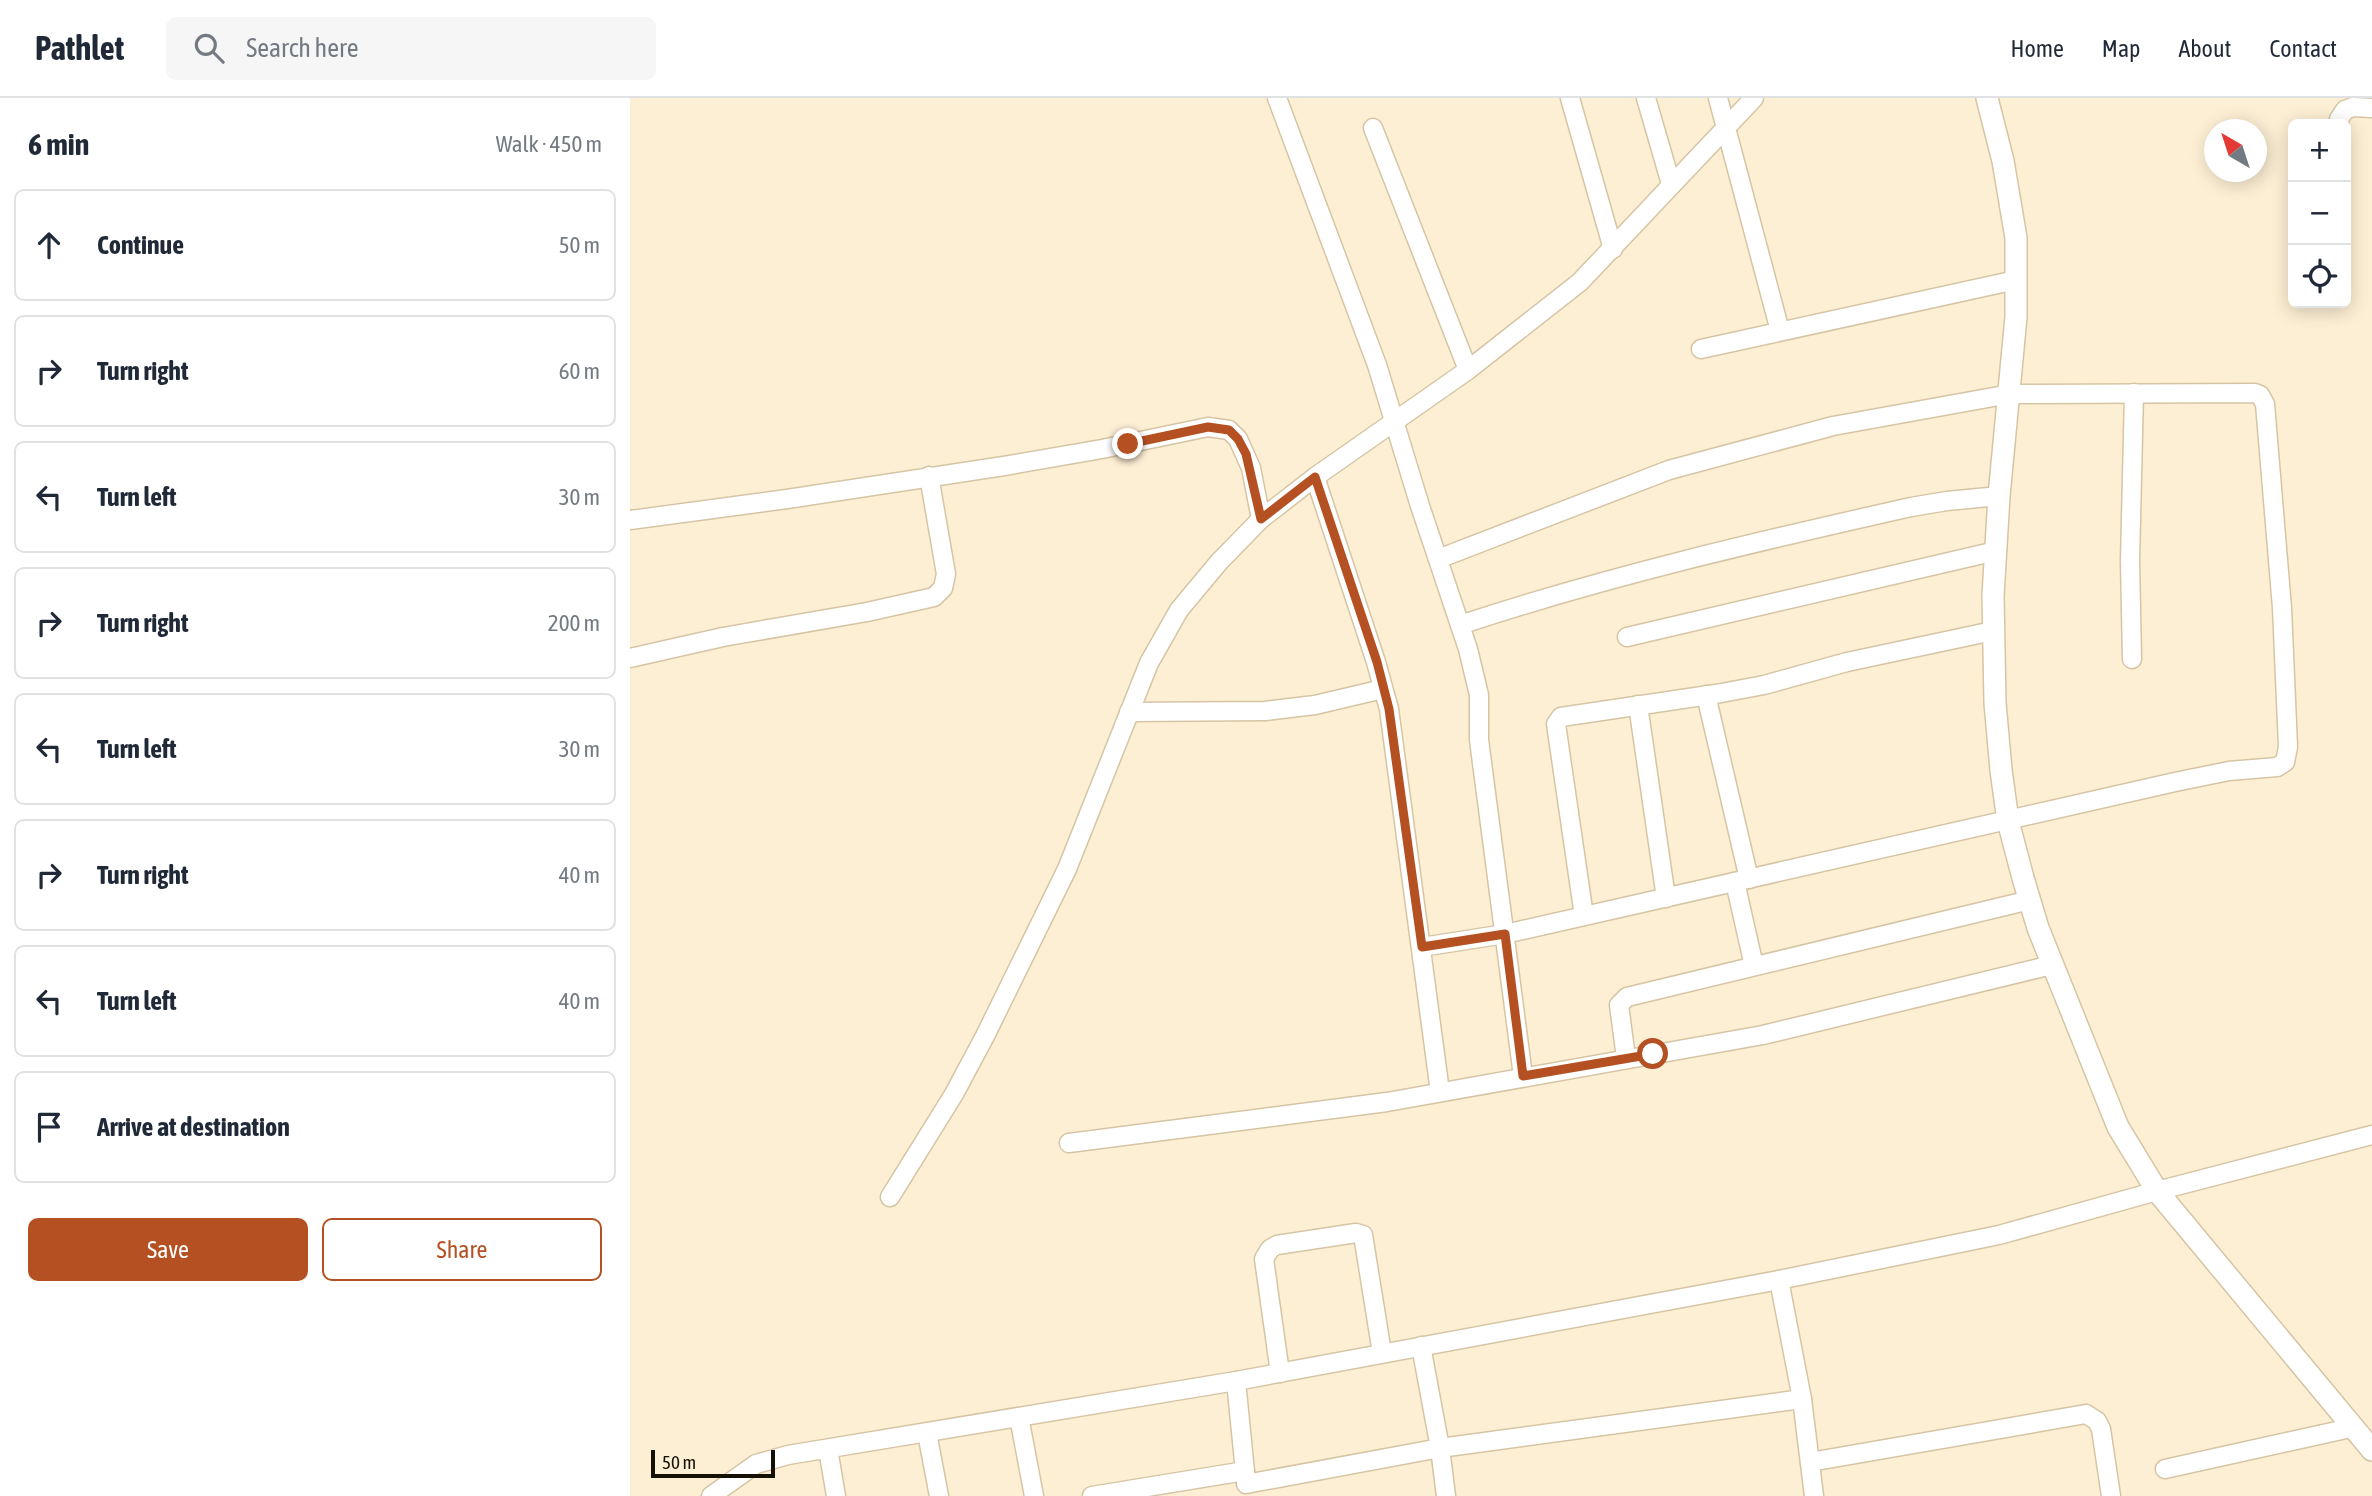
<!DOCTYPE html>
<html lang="en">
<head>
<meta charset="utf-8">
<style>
	:root { --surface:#fff; --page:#f6f6f7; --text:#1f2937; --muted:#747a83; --line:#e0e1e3; --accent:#b55022 }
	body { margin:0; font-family:"Asap Condensed",sans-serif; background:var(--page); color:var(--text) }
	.controls { position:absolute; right:21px; top:21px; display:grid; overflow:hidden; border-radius:10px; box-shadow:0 4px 18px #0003 }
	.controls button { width:63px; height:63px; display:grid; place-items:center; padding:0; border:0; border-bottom:2px solid var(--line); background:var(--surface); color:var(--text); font:35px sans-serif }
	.compass { position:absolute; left:1574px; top:21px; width:63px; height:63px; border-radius:50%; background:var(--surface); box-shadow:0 4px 18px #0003; rotate:321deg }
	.scale { position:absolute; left:21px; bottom:18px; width:124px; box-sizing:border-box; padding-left:7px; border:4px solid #151004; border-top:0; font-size:19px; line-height:24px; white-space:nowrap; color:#151004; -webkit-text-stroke:5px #fdefd4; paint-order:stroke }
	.stop { position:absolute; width:21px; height:21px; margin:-16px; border:5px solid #b55022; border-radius:50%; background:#fff }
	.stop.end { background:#b55022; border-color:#fff; box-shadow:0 2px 7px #0008 }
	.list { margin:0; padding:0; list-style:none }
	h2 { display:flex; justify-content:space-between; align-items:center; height:91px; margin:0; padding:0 28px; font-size:30px }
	h2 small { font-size:23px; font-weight:400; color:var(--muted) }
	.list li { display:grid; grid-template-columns:46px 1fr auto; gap:21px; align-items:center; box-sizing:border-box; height:112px; margin:0 14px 14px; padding:0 14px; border:2px solid var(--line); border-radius:10px }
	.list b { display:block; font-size:26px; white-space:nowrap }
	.list em { font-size:23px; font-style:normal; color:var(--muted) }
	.actions { display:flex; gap:14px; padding:21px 28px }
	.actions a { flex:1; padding:16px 0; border:2px solid var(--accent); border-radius:10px; text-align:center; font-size:24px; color:var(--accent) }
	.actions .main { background:var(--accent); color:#fff }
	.icon { flex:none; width:38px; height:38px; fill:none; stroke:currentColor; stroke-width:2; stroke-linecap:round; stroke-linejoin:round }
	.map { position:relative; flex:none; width:1742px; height:1398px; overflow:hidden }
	header { display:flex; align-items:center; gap:42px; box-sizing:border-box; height:98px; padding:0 35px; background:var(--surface); border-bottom:2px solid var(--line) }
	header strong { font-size:33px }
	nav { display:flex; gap:38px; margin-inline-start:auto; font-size:24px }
	.search { width:490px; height:63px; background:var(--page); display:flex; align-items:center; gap:18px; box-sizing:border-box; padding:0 24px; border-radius:10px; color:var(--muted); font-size:26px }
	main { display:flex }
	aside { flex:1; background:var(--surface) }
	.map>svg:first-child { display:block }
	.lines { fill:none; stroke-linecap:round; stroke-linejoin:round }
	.minor-casing { stroke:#d6c5a4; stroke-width:21 }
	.tertiary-casing { stroke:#d6c5a4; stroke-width:24 }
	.minor { stroke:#fff; stroke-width:18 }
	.tertiary { stroke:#fff; stroke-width:21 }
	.route { stroke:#b55022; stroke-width:9 }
</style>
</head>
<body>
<header>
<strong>Pathlet</strong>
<div class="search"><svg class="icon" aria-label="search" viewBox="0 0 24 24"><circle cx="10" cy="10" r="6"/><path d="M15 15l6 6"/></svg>Search here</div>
<nav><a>Home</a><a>Map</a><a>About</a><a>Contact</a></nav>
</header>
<main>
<aside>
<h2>6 min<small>Walk · 450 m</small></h2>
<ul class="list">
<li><svg class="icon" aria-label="ahead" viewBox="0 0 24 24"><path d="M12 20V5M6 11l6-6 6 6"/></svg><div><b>Continue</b></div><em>50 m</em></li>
<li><svg class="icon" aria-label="right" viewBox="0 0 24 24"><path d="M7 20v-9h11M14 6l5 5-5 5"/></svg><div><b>Turn right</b></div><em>60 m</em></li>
<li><svg class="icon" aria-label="left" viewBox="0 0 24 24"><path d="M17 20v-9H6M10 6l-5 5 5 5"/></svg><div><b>Turn left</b></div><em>30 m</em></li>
<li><svg class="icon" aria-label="right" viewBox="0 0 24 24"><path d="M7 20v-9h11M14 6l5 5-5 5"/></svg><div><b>Turn right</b></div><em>200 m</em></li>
<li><svg class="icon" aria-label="left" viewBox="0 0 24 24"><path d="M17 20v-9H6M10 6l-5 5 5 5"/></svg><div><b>Turn left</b></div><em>30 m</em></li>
<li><svg class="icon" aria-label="right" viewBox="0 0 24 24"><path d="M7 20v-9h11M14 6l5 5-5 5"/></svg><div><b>Turn right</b></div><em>40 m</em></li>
<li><svg class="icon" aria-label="left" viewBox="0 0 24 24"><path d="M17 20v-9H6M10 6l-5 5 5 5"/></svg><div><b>Turn left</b></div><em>40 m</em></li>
<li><svg class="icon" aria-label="arrive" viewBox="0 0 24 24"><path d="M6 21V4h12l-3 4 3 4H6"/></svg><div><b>Arrive at destination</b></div></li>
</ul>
<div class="actions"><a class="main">Save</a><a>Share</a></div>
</aside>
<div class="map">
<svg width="1742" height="1398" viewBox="0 0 1742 1398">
	<rect width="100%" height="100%" fill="#fdefd4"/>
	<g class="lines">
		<defs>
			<g id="minor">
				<path d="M647 0 747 267 790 408 838 551 849 597V642L893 978"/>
				<path d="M940 0 983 151"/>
				<path d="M1016 0 1041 86"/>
				<path d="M1088 0 1150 233"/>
				<path d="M1709 26V21L1715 12 1723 9 1742 10"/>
				<path d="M743 30 838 272"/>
				<path d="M1071 251 1386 182"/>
				<path d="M685 379 746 564 759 611 810 994"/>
				<path d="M0 422 157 401 374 368 472 351 578 329 599 332 608 341 621 370 631 421"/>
				<path d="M830 527C978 478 1130 443 1281 409L1317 403 1369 398"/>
				<path d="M997 539 1366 453"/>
				<path d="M0 560 93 539 237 514 304 499 313 490 316 476 299 378"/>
				<path d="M1502 561 1500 463 1504 295"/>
				<path d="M1076 597 1119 781"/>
				<path d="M1008 607 1036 800"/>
				<path d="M499 614 635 613 685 607 753 591"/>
				<path d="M1105 784 1124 868"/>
				<path d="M954 818 926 626 931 619 1086 596 1134 587 1217 564 1363 533"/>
				<path d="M792 849 875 836 1545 684 1599 673 1647 669 1655 664 1658 649 1652 510 1635 306 1630 297 1625 295 1380 296 1203 328 1039 372 808 461"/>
				<path d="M996 960 989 907 997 899 1400 802"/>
				<path d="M439 1045 757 1004 1133 937 1422 867"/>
				<path d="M260 1099 324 996 355 938 437 771 519 565 549 512 589 464 631 421 685 379 838 272 950 184 1124 0"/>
				<path d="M1149 1182 1172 1301 1184 1398"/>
				<path d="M791 1248 810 1350 816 1398"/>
				<path d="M650 1275 634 1161 640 1151 647 1147 726 1135 733 1137 752 1255"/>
				<path d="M606 1283 616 1384"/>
				<path d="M389 1319 404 1398"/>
				<path d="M297 1335 309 1398"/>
				<path d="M198 1351 206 1398"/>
				<path d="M1180 1364 1456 1316 1467 1323 1471 1331 1481 1398"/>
				<path d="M1535 1371 1725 1329"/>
				<path d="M616 1386 810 1350 1172 1301"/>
				<path d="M81 1398 126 1366 158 1357 606 1283 1149 1182 1369 1137 1527 1093 1742 1037"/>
				<path d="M462 1398 615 1373"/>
			</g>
			<path id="tertiary" d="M1357 0 1373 63 1386 140V219L1369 398 1363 498 1365 605 1371 672 1378 723 1393 780 1408 830 1488 1029 1527 1093 1742 1352"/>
		</defs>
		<use href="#minor" class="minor-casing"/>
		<use href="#tertiary" class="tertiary-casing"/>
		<use href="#minor" class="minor"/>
		<use href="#tertiary" class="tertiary"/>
	</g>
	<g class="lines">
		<path class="route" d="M498 346 578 329 599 332 608 341 616 356 631 421 685 379 747 564 759 611 792 849 875 836 893 978 1023 956"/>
	</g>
</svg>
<div class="controls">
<button>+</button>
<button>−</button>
<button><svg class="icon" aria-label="locate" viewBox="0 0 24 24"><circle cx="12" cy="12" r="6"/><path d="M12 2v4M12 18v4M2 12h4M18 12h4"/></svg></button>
</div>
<svg class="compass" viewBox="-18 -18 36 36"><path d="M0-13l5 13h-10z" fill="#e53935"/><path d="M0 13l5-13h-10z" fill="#747a83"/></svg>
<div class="scale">50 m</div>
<div class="stop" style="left:1023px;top:956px"></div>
<div class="stop end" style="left:498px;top:346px"></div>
</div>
</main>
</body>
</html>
